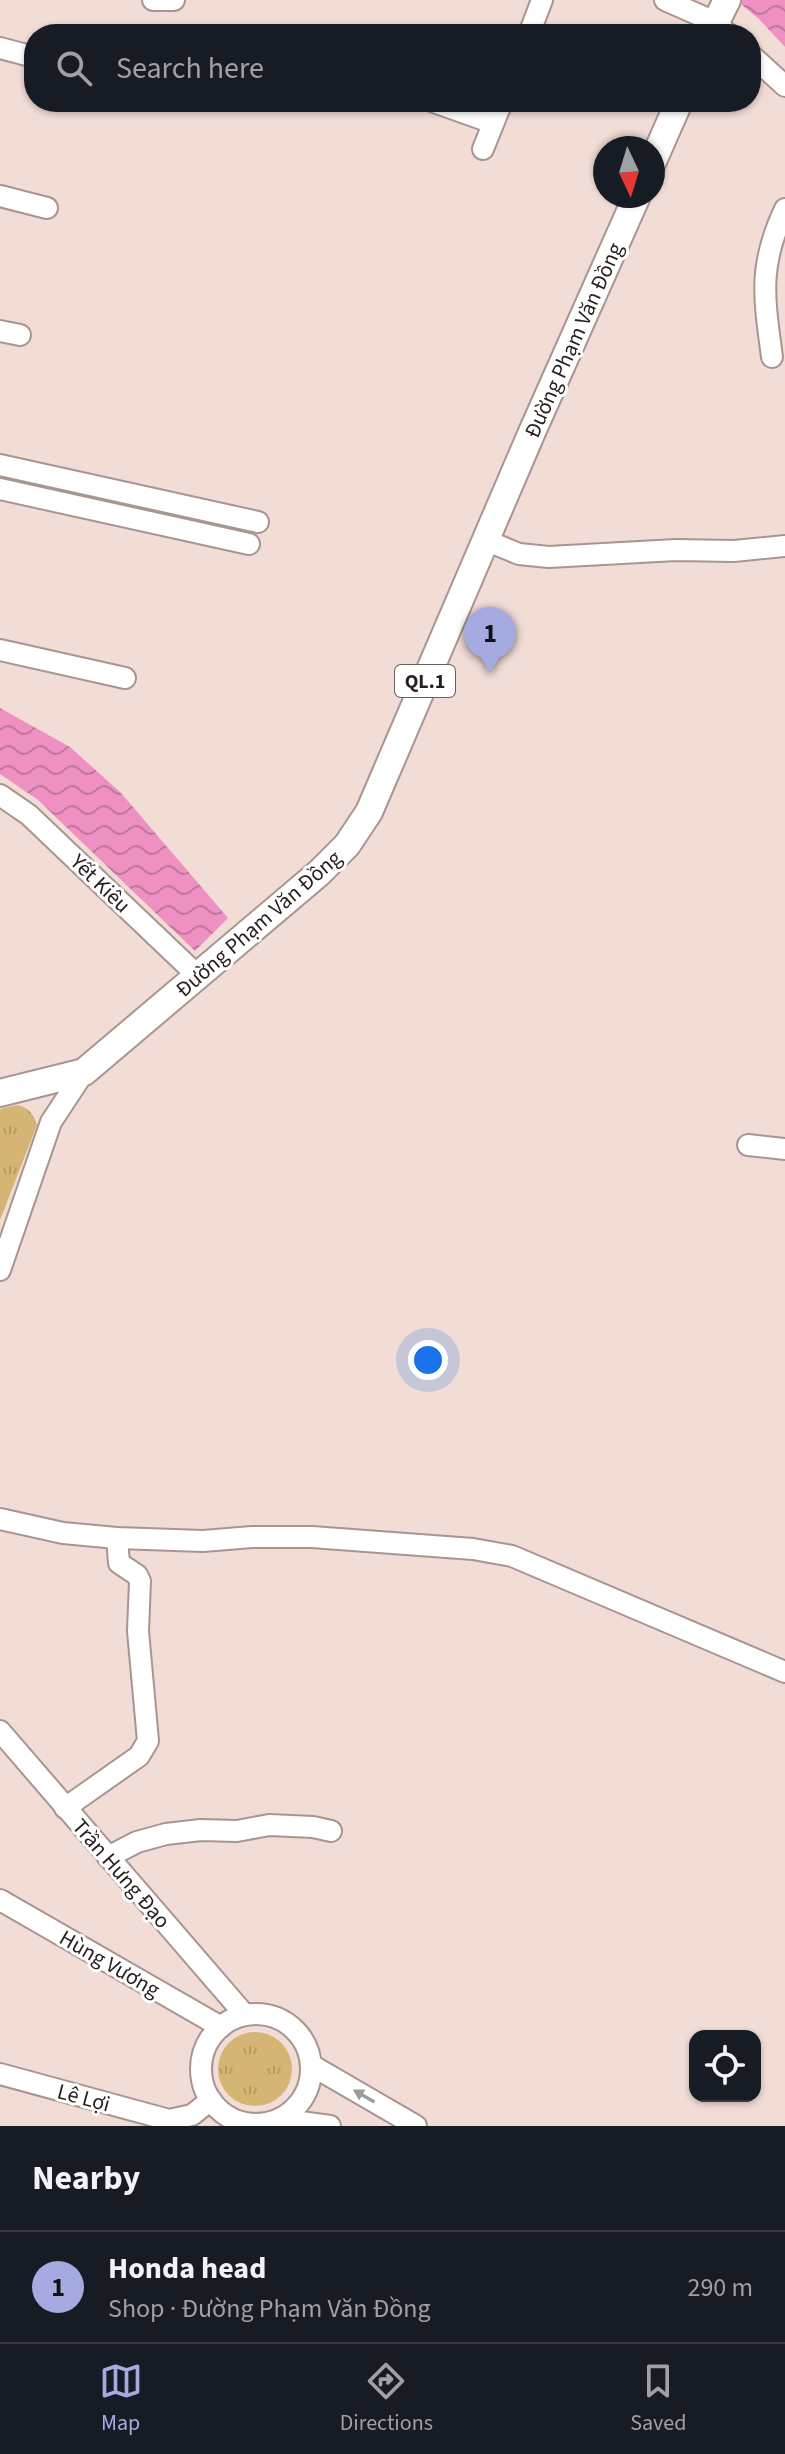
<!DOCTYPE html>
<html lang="en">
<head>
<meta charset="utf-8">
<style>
	:root { --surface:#171b24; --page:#20242c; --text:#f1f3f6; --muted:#9ea1a6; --line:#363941; --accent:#a5abe1 }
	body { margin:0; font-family:"Source Sans 3",sans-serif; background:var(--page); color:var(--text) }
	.controls { position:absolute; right:24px; bottom:24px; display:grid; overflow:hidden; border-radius:16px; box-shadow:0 2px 6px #0004 }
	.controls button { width:72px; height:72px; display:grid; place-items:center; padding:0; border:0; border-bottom:2px solid var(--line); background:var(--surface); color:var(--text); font:40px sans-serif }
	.compass { position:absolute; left:593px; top:136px; width:72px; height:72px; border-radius:50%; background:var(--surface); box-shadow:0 2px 6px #0004; rotate:176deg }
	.you { position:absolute; left:428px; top:1360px; width:28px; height:28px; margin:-20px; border:6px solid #fff; border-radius:50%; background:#1a73e8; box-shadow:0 0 0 12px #1a73e833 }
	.badge { display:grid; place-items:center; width:52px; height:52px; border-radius:50%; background:var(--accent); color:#111; font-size:26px; font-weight:700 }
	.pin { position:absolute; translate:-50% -66px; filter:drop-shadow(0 2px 4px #0008) }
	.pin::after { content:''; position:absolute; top:42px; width:28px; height:24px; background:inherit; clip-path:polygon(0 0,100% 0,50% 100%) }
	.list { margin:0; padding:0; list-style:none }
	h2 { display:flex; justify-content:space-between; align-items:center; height:104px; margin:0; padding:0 32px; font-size:34px }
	h2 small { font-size:26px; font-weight:400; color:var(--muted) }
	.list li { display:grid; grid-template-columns:52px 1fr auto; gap:24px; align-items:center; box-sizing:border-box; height:112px; padding:0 32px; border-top:2px solid var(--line) }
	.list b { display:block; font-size:30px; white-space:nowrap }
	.list p { margin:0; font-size:26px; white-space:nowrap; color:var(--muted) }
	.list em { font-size:26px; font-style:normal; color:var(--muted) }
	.icon { flex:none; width:44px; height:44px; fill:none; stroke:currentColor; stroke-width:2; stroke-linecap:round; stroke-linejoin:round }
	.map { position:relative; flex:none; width:785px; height:2126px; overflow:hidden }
	.search { position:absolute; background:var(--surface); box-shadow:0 2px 6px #0004; left:24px; right:24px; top:24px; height:88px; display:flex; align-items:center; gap:20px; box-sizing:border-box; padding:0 28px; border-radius:32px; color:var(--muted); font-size:30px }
	.sheet { height:216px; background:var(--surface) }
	nav { display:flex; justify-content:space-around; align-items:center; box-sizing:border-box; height:112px; border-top:2px solid var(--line); background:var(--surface); font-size:22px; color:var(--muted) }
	nav a { display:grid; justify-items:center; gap:4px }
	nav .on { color:var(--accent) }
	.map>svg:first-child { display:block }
	.grass { fill:url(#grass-tufts) }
	.water { fill:url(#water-waves) }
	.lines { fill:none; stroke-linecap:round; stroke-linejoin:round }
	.minor-casing { stroke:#a9958f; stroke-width:24 }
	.major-casing { stroke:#a9958f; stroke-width:30 }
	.minor { stroke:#fff; stroke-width:20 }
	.major { stroke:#fff; stroke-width:26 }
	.oneway { fill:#9e9a99 }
	.labels { text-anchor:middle; stroke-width:6; stroke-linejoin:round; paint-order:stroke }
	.shield { fill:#fff; stroke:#686261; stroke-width:2 }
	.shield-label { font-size:20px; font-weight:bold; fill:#271f1d }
	.street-label { font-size:22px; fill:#271f1d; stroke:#fff }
</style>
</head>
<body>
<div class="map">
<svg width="785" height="2126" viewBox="0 0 785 2126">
	<defs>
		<pattern id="grass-tufts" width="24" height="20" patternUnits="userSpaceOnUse" patternTransform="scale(2)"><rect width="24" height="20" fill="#d4b573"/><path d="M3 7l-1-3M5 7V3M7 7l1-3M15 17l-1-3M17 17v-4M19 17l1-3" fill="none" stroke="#b69b63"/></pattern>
		<pattern id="water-waves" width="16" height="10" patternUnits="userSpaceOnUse" patternTransform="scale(2)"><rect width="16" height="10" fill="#ee91c2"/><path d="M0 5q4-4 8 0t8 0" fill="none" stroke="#c1769d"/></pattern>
	</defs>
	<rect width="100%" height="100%" fill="#f1dcd6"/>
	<g class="grass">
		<path d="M17 1105C29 1108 33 1113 37 1125L0 1220V1109Z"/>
		<circle cx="255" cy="2069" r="37"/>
	</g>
	<g class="water">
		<path d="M736 0H785V47L759 19Z"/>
		<path d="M0 708 70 747 121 793 228 918 195 951 38 800 0 774Z"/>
	</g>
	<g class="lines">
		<defs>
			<g id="minor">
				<path d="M153 0H174"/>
				<path d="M665 0 715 22 728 34"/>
				<path d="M529 34 542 0"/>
				<path d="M0 48 34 57"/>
				<path d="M751 55 785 86"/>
				<path d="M434 102 493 123"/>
				<path d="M483 149 502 102"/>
				<path d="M0 196 47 208"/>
				<path d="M0 331 20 335"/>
				<path d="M772 357C764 297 758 266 785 209"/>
				<path d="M0 465 258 522"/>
				<path d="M0 489 249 544"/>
				<path d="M485 540 519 554 549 557 676 550 734 551 785 546"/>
				<path d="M0 650 125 678"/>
				<path d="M0 795 29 815 198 976"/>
				<path d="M748 1145 785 1149"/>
				<path d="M0 1270 51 1122 84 1072"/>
				<path d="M0 1519 63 1533 117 1538 203 1541 252 1537H312L473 1549 512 1556 785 1672"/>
				<path d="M0 1731 245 2015"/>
				<path d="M65 1808 139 1756 148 1741 138 1631 140 1581 137 1575 119 1563 117 1538"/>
				<path d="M108 1857 137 1842 166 1834 201 1830 237 1831 269 1825 313 1827 331 1831"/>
				<path d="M0 1900 221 2027"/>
				<circle cx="256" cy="2069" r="55"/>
				<path d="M311 2065 416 2126"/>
				<path d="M0 2074 169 2120 192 2115 211 2100"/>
				<path d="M279 2119 330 2126"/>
			</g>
			<g id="major">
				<path d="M710 34 727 0"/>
				<path d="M653 161 679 102"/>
				<path d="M0 1093 84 1072 319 873 347 845 369 812 532 432 637 196"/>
			</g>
		</defs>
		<use href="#minor" class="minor-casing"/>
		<use href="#major" class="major-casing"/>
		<use href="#minor" class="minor"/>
		<use href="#major" class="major"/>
	</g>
	<defs><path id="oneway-solid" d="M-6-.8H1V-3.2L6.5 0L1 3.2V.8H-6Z" transform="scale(2)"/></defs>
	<use class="oneway" href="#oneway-solid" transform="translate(364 2096) rotate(-150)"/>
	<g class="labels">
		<rect class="shield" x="395" y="665" width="60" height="32" rx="6"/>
		<g class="shield-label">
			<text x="425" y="688">QL.1</text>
		</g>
		<g class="street-label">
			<text transform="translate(573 340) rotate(-66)" y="8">Đường Phạm Văn Đồng</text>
			<text transform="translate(101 883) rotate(44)" y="8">Yết Kiêu</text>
			<text transform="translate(258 923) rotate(-41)" y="8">Đường Phạm Văn Đồng</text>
			<text transform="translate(122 1873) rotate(49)" y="8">Trần Hưng Đạo</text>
			<text transform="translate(110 1963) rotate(30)" y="8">Hùng Vương</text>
			<text transform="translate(84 2097) rotate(15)" y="8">Lê Lợi</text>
		</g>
	</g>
</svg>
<div class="controls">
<button><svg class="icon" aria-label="locate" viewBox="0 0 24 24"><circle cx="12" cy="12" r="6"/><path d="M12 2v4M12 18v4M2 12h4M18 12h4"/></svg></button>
</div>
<svg class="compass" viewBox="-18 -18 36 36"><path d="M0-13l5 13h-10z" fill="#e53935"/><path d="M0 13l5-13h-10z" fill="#9ea1a6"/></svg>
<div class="you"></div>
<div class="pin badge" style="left:490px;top:673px">1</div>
<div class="search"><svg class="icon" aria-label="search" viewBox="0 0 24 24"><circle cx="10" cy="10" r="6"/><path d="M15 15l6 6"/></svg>Search here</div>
</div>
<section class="sheet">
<h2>Nearby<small></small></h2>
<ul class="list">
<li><span class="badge">1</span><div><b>Honda head</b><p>Shop · Đường Phạm Văn Đồng</p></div><em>290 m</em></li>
</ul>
</section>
<nav>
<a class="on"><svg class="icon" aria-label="map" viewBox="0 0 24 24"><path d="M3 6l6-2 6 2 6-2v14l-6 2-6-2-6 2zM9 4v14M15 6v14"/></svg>Map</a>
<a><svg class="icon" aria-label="directions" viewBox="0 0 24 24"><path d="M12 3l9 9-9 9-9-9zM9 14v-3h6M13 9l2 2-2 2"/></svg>Directions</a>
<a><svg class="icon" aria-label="saved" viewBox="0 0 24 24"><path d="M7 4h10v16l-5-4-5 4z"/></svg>Saved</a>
</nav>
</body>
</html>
